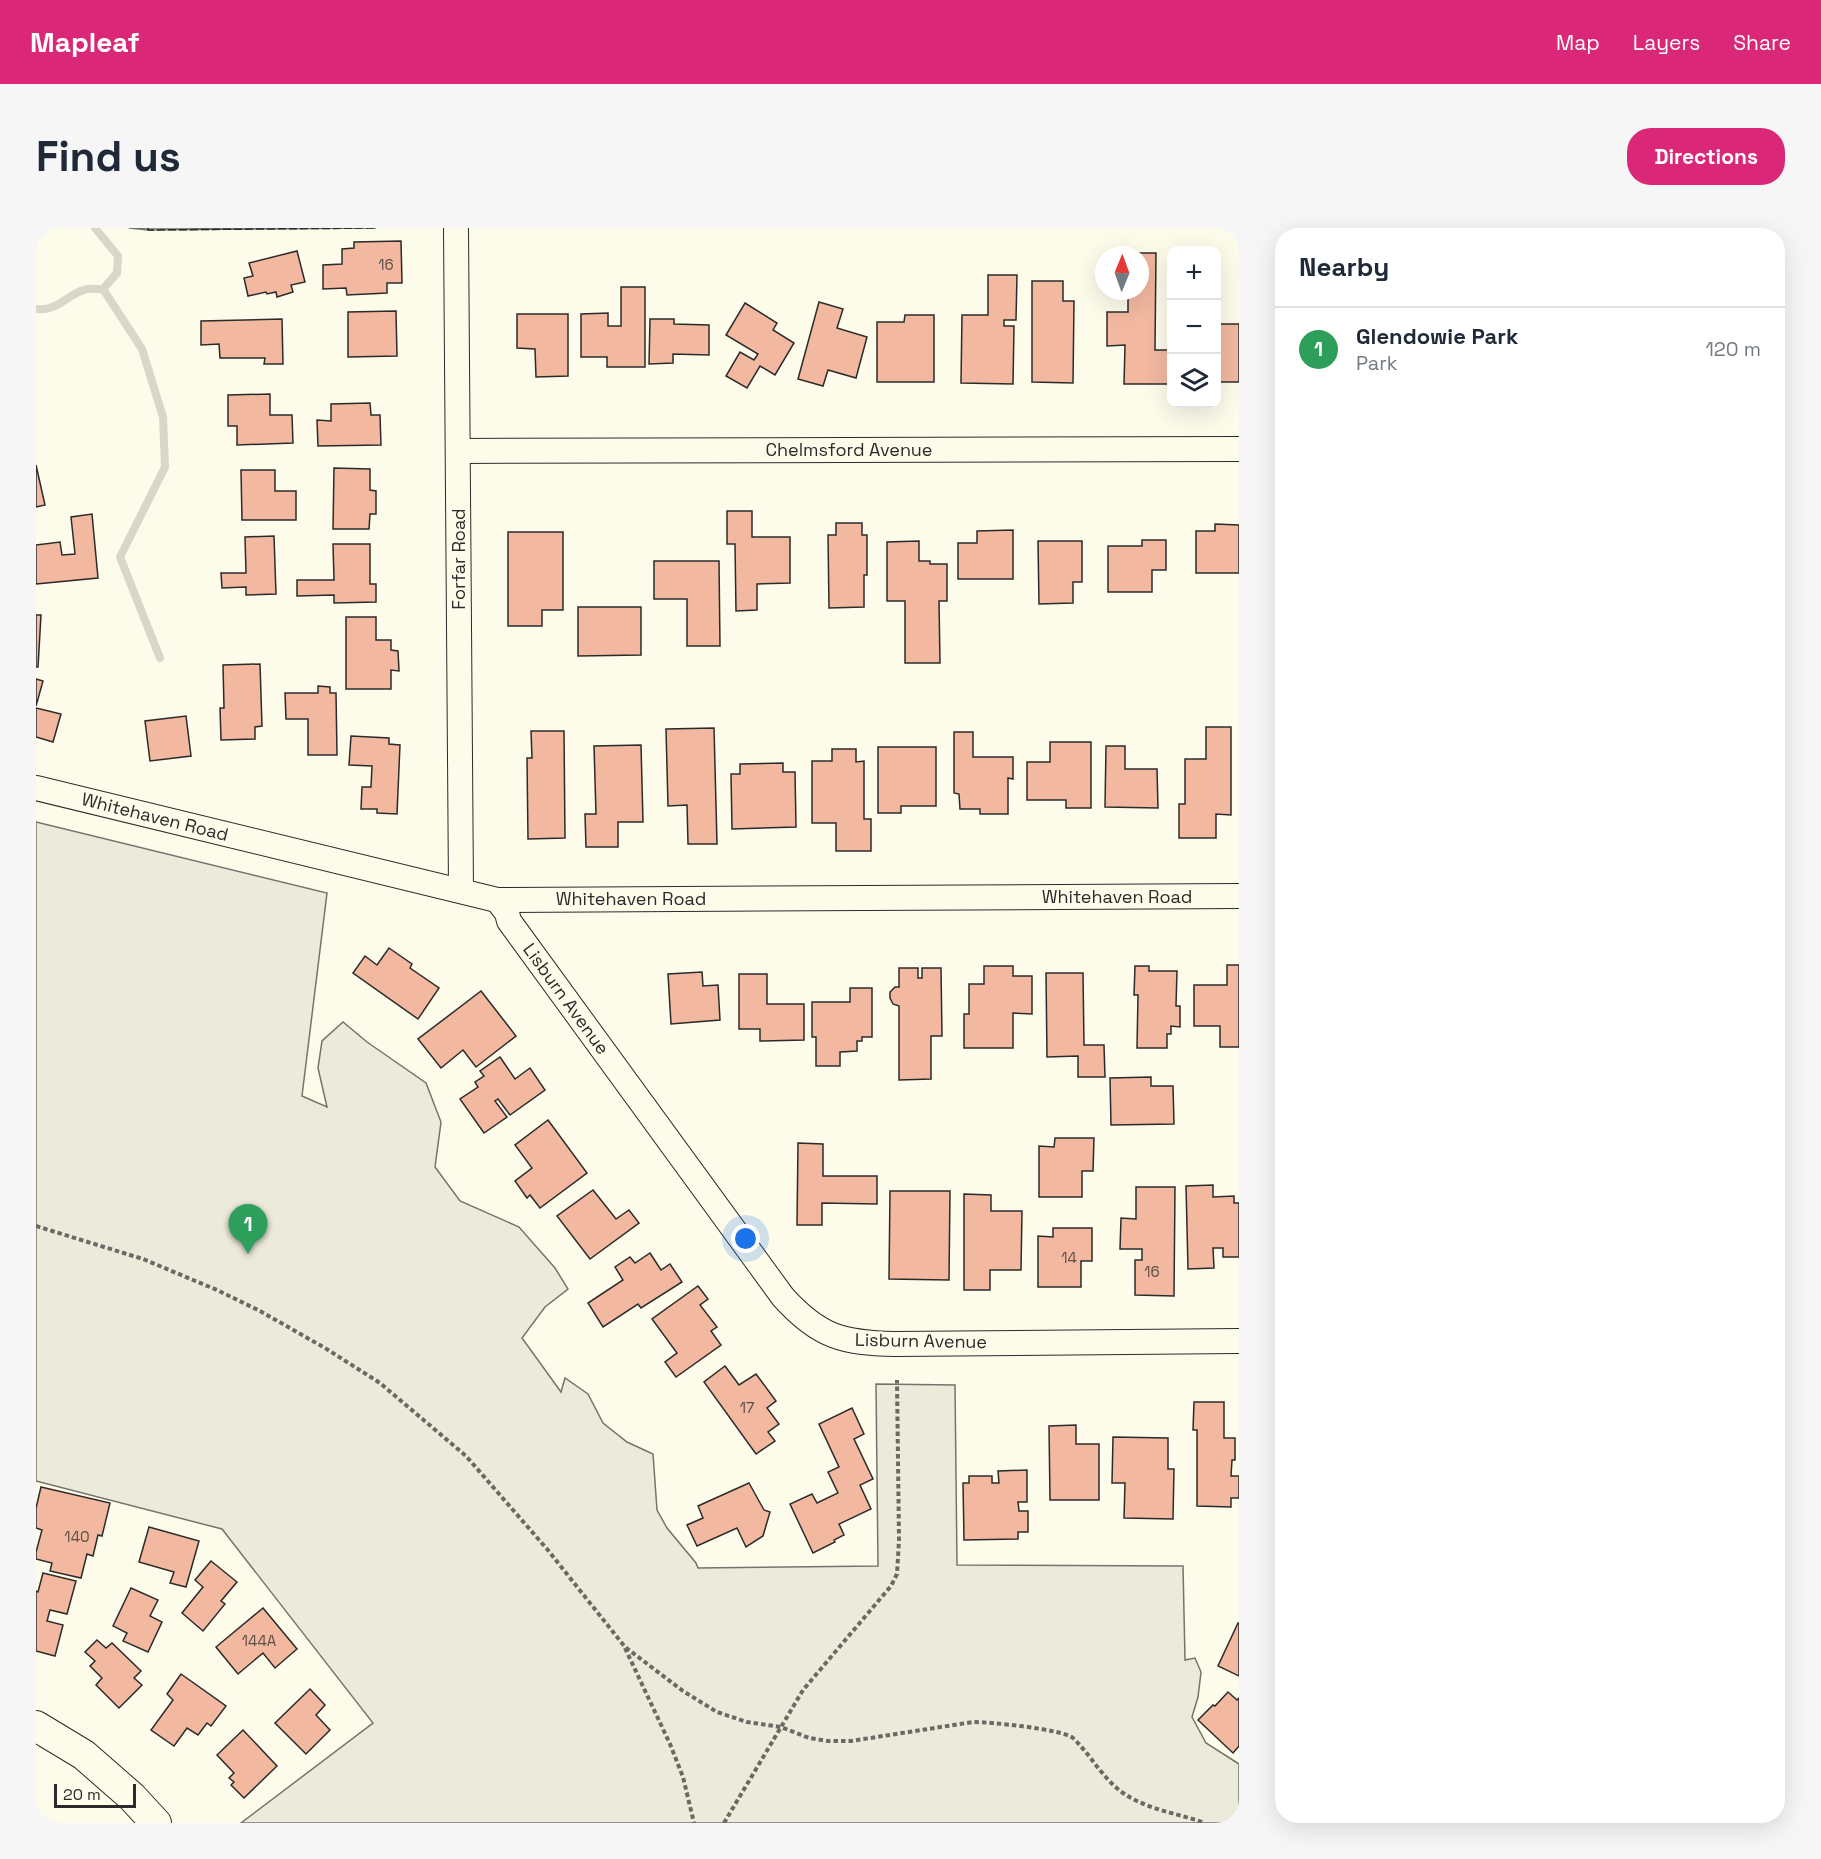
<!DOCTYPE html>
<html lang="en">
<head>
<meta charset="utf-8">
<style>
	:root { --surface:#fff; --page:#f6f6f7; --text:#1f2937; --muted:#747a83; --line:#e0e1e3; --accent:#db2777 }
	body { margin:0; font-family:"Space Grotesk",sans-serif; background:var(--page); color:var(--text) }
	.controls { position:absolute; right:18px; top:18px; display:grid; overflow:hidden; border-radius:12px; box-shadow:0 6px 24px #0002 }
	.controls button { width:54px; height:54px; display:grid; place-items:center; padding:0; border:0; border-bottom:2px solid var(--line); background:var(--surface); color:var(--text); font:30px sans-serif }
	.compass { position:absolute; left:1059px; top:18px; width:54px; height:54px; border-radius:50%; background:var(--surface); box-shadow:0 6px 24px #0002; rotate:1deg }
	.scale { position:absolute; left:18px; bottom:15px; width:82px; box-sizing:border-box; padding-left:6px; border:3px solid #2b2b2b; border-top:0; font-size:16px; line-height:21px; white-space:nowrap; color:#2b2b2b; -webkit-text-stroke:4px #fdfbea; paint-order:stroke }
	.you { position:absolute; left:710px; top:1011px; width:21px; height:21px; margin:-15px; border:4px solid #fff; border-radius:50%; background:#1a73e8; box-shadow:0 0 0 9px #1a73e833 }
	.badge { display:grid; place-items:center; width:39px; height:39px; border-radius:50%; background:var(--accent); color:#fff; font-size:20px; font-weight:700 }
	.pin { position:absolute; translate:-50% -50px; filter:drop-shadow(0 2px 3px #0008) }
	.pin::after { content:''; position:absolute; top:32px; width:21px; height:18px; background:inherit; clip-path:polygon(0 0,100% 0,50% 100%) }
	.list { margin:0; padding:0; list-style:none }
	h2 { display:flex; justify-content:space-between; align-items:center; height:78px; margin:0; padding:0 24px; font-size:26px }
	h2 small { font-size:20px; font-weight:400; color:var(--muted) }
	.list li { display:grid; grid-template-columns:39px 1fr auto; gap:18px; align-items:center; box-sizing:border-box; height:84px; padding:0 24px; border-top:2px solid var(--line) }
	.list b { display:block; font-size:22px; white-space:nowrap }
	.list p { margin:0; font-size:20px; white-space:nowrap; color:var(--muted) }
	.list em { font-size:20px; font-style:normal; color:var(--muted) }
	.icon { flex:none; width:33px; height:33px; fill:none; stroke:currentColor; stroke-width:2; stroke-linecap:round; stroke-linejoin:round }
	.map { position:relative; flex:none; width:1203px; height:1595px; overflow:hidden; border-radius:24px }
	header { display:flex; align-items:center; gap:36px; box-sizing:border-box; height:84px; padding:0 30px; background:var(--accent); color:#fff }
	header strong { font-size:28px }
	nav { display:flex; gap:33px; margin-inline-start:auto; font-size:21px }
	.intro { display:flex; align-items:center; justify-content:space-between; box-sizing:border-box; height:144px; padding:0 36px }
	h1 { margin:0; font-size:42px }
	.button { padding:15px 27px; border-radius:24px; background:var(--accent); color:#fff; font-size:21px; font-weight:700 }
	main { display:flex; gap:36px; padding:0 36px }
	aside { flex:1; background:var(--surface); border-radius:24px; box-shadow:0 6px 24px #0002 }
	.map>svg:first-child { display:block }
	.green { fill:#ecebdb; stroke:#74746e; stroke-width:1.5 }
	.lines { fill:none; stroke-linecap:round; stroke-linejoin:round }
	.stream { stroke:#d8d7c9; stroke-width:8 }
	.building { fill:#f2b8a0; stroke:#2b2b2b; stroke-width:1.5 }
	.minor-casing { stroke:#2b2b2b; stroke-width:26 }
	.tertiary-casing { stroke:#2b2b2b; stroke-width:32 }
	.path { stroke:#6a6964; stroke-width:4; stroke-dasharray:4.5 3; stroke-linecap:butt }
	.minor { stroke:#fdfbea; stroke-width:24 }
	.tertiary { stroke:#fdfbea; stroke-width:30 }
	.fence { stroke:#2b2b2b; stroke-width:1.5; stroke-dasharray:8 3; stroke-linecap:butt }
	.labels { text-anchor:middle; stroke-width:4.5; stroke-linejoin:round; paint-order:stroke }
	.number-label { font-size:15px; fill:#5d4e48 }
	.street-label { font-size:18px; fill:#2b2b2b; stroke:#fdfbea }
</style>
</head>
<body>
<header>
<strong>Mapleaf</strong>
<nav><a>Map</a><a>Layers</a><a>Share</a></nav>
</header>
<div class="intro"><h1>Find us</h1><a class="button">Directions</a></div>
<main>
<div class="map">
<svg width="1203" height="1595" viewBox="0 0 1203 1595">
	<rect width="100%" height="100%" fill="#fdfbea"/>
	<g class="green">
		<path d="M93 0H340L112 2Z"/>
		<path d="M0 594 291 665 266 868 291 879 282 840 286 813 307 794 331 814 390 855 405 894 399 939 424 973 483 999 519 1040 532 1061 509 1079 486 1110 525 1164 529 1150 552 1166 567 1195 591 1214 617 1226 621 1282 631 1300 660 1335 662 1340 842 1338 840 1156 919 1157 921 1337 1147 1338 1149 1432 1159 1430 1165 1444 1162 1469 1156 1489 1170 1515 1203 1536V1595H205L337 1495 186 1301 0 1253Z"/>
	</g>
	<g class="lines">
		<g class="stream">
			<path d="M59 0 82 28 81 45 67 61 106 121 127 189 129 239 84 329 124 430"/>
			<path d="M0 81C21 84 32 66 48 62 54 60 61 61 67 61"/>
		</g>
	</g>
	<g class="building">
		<path d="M365 13 366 55H351V65L311 67 310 60 287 61V37L306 36V21L318 20V14Z"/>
		<path d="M261 23 269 54 255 57 257 64 241 69 240 64 231 66 230 64 212 68 208 50 217 48 213 35Z"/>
		<path d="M1093 25H1120L1119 122H1132V156H1088L1089 117 1071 118V84H1092V63H1104V27H1093Z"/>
		<path d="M952 47H981L980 92H968V98H978L977 156 925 155 926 87H952Z"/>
		<path d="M996 53H1027V73H1038L1037 155 996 154Z"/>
		<path d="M585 59H609V139H571V129H545V86L572 85V98H585Z"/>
		<path d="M783 74 807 81 801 100 831 109 820 150 792 142 787 158 762 151Z"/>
		<path d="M709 75 741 95 737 102 758 115 739 147 724 138 711 160 690 148 704 124 718 132 722 126 690 107Z"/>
		<path d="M360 83 361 128 312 129V84Z"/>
		<path d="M481 86H532V148L500 149 499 121 481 120Z"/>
		<path d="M869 87H898V154H841V94H868Z"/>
		<path d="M246 91 247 136H228L229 130H184L183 116 165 117V93Z"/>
		<path d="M614 91H638V96L673 97V127L637 126V135L613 136Z"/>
		<rect x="1180" y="96" width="23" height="58"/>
		<path d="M234 166V187H256L257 215 201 217V198H192V167Z"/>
		<path d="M334 175 335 187H344L345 217 282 218 281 192 295 193V176Z"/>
		<path d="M0 237 9 277 0 279Z"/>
		<path d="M298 240 334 241V262L340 263V286H334L333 301H297Z"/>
		<path d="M205 242H239V263H260V292H206Z"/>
		<path d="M691 283H716V309H754V355L721 356V382L700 383 699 316H691Z"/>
		<path d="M56 286 62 350 0 356V317L24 314 26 327 39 326 35 289Z"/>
		<path d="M800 295H826V307H831V347H828V379L793 380 792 307H800Z"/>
		<path d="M1179 296 1203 297V345H1160V303H1179Z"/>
		<path d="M977 302V351H922V315H941V303Z"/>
		<path d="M472 304H527V382H506V398H472Z"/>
		<path d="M238 308 240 366 210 367V359L186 360 185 345H210L209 309Z"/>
		<path d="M1106 312H1130V342H1116V364H1072V318H1106Z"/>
		<path d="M883 313V333H894V336H911V373H903L904 435H869V373H851V314Z"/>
		<path d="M1002 313H1046V354H1037V375L1003 376Z"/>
		<path d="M297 316H334V356H340V374L298 375V367L261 368V352H298Z"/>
		<path d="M618 333H683L684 418H651V371H618Z"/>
		<path d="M542 379H605V427L542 428Z"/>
		<path d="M0 387H5L2 439H0Z"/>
		<path d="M310 389H340V412H355V422L362 423 363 443 355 442V461H310Z"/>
		<path d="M224 436 226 498 219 499V511L185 512 184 480H188L187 437Z"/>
		<path d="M0 451 7 453 0 478Z"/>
		<path d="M282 458 294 459V465H300L301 527H272V491H250L249 465H282Z"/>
		<path d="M0 480 25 486 17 514 0 509Z"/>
		<path d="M150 488 155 528 114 533 109 493Z"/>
		<path d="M1170 499H1195V587L1180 586V610H1143V576H1149V531H1170Z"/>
		<path d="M678 500 681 616H652L651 577 632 578 630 501Z"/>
		<path d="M495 503H528L529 610 492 611 491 530H496Z"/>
		<path d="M918 504H937V529H977V551L972 550V586H944V581H924L923 566 918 565Z"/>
		<path d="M315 508 353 510V516L364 517 361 586 341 585V581H325L326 559H335L336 538 313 537Z"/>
		<path d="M1014 514H1055V580H1030V572H991V534H1014Z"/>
		<path d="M605 517 607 594H582V619H550L549 586H560L558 518Z"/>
		<path d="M1070 518H1089V541H1121L1122 580 1069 579Z"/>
		<path d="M842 519H900V578H865V585H842Z"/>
		<path d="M796 521H820V534L828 533V591H835V623H800V595H776V533H796Z"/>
		<path d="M747 535V544H759L760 599 696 601 695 546H704V536Z"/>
		<path d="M353 720 376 736 374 740 403 760 382 791 317 745 329 728 341 737Z"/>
		<path d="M1191 737H1203V819H1184V798H1158V757H1191Z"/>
		<path d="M948 738H977V748H996V786L977 785V820H928V786H933V756H948Z"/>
		<path d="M1099 738H1113V743H1141L1140 778H1144V799L1135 798V806H1131V820H1101L1102 767H1098Z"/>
		<path d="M863 740H882V750H886V740H905L906 808H895V851L863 852V778L857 776 854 770V764L859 759H863Z"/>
		<path d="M666 744 667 758 682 757 684 792 635 796 632 746Z"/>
		<path d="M1010 745H1047L1048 817H1068L1069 849H1042V828L1011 829Z"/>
		<path d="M703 746H731V776H768V812L724 813V801H703Z"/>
		<path d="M814 760H836V809H826V813H821V823L804 824V838H780V809H776V774H814Z"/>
		<path d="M445 763 480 808 440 839 427 822 405 840 382 811Z"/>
		<path d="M464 829 479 851 494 840 509 862 474 887 462 871 459 873 471 889 448 905 424 871 442 859 439 854 448 848 444 843Z"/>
		<path d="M1115 849V858H1137L1138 896 1075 897 1074 850Z"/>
		<path d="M512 892 551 945 504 980 494 967 491 970 479 953 496 940 479 917Z"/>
		<path d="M1019 910H1058L1057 943H1046V969H1003V918L1018 919Z"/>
		<path d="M762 915 787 916V948H841V976L786 975V997H761Z"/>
		<path d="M1177 957V969L1198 968V975H1203V1029H1187V1020H1177L1178 1040 1152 1041 1150 958Z"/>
		<path d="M1100 959H1139L1138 1068 1099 1067V1032H1106V1021H1084L1085 990 1100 991Z"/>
		<path d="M557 962 580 991 593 982 603 995 554 1031 521 988Z"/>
		<path d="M854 963H914L913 1052 853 1051Z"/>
		<path d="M928 966 955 967V983H986L985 1042H954V1062H928Z"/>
		<path d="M1017 1000H1056V1033H1045V1059H1002V1008L1017 1009Z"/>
		<path d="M614 1025 625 1042 634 1036 646 1054 605 1080 602 1076 567 1099 552 1075 587 1052 579 1039 594 1029 599 1035Z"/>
		<path d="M662 1058 672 1071 664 1077 681 1099 675 1103 685 1117 640 1149 629 1134 641 1125 616 1091Z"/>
		<path d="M689 1138 703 1157 720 1146 740 1173 731 1180 743 1196 732 1204 739 1213 720 1226 668 1154Z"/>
		<path d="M1158 1174H1188V1210H1199V1232H1196L1195 1248H1203V1270H1195V1279L1161 1278V1202H1157Z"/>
		<path d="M816 1180 828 1206 818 1211 837 1251 824 1257 835 1281 803 1296 808 1307 798 1312 799 1314 777 1325 754 1276 776 1266 781 1275 802 1265 792 1244 803 1239 783 1196Z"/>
		<path d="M1040 1197V1216H1063V1272H1014L1013 1198Z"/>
		<path d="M1077 1209 1132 1210V1241H1138L1137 1291 1088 1290 1089 1255H1076Z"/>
		<path d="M991 1242V1274H982L983 1283H992V1304H982V1311L928 1312 927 1255H933V1248H956V1255H963L962 1243Z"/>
		<path d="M713 1255 728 1282 734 1284 727 1308 710 1319 701 1300 661 1318 651 1297 667 1290 662 1278Z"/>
		<path d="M5 1259 74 1275 66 1308 62 1307 57 1328 51 1326 45 1350 14 1343 16 1335 0 1331V1324L6 1302 0 1300V1280Z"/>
		<path d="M113 1299 163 1313 150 1359 134 1355 138 1344 103 1334Z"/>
		<path d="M175 1333 201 1354 185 1373 189 1376 167 1403 146 1385 167 1359 159 1352Z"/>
		<path d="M7 1345 40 1353 31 1386 14 1382 11 1393 27 1397 19 1428 0 1423V1363L2 1364Z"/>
		<path d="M95 1360 122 1372 114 1388 126 1394 112 1424 87 1413 91 1405 77 1398Z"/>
		<path d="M227 1380 261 1421 239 1440 227 1425 202 1446 180 1419Z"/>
		<path d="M1202 1395H1203V1448L1182 1438Z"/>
		<path d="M61 1412 70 1420 76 1415 105 1443 98 1450 106 1457 83 1480 60 1457 66 1450 54 1438 59 1433 49 1424Z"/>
		<path d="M145 1446 190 1478 175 1498 171 1495 162 1507 151 1500 138 1518 115 1502 137 1472 131 1466Z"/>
		<path d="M274 1461 289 1477 280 1487 294 1502 270 1526 239 1495Z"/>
		<path d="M1192 1464 1201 1472 1203 1470V1518L1197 1525 1162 1492 1177 1477 1179 1478Z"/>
		<path d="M207 1502 241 1538 208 1570 195 1557 198 1554 193 1550 198 1545 181 1527Z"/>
	</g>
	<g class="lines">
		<defs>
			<g id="minor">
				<path d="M420 0 425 662"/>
				<path d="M423 223 1203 221"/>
				<path d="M0 560 461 672 1203 668"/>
				<path d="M461 672 471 685 473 693 747 1069C783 1109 807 1115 859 1116L1203 1113"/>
			</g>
			<path id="tertiary" d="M0 1498 48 1527 96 1569 120 1595"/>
		</defs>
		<use href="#minor" class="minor-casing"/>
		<use href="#tertiary" class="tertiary-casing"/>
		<g class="path">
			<path d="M0 998 107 1031 181 1062 224 1083 289 1120 344 1155 430 1228 511 1321 589 1419 647 1463 681 1484 711 1494 745 1499 773 1510 792 1513H815L937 1494C954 1494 1026 1501 1037 1510 1055 1527 1066 1550 1087 1565 1112 1582 1141 1585 1169 1595"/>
			<path d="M589 1420 634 1516 647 1549 658 1595"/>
			<path d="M688 1595 767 1462 855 1358 861 1346 863 1312 861 1152"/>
		</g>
		<use href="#minor" class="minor"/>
		<use href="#tertiary" class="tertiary"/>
		<path class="fence" d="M112 0V2L340 0"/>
	</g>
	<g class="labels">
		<g class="number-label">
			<text x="350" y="42">16</text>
			<text x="1033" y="1035">14</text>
			<text x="1116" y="1049">16</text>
			<text x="711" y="1185">17</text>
			<text x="41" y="1314">140</text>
			<text x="223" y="1418">144A</text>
		</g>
		<g class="street-label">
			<text x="813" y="228">Chelmsford Avenue</text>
			<text transform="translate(423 331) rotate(-90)" y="6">Forfar Road</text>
			<text transform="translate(119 589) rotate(14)" y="6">Whitehaven Road</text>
			<text x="1081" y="675">Whitehaven Road</text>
			<text x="595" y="677">Whitehaven Road</text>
			<text transform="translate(530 771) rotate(54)" y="6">Lisburn Avenue</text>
			<text transform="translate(885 1113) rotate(1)" y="6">Lisburn Avenue</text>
		</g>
	</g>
</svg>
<div class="controls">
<button>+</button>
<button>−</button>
<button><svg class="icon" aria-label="layers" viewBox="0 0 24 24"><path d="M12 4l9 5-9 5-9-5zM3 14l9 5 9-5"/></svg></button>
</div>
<svg class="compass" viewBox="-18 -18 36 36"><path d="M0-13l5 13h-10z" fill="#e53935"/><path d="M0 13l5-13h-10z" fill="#747a83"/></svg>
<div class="scale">20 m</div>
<div class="you"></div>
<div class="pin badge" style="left:212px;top:1026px;background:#2e9e5b">1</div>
</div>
<aside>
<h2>Nearby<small></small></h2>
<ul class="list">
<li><span class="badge" style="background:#2e9e5b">1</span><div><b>Glendowie Park</b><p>Park</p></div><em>120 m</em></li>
</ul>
</aside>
</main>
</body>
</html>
